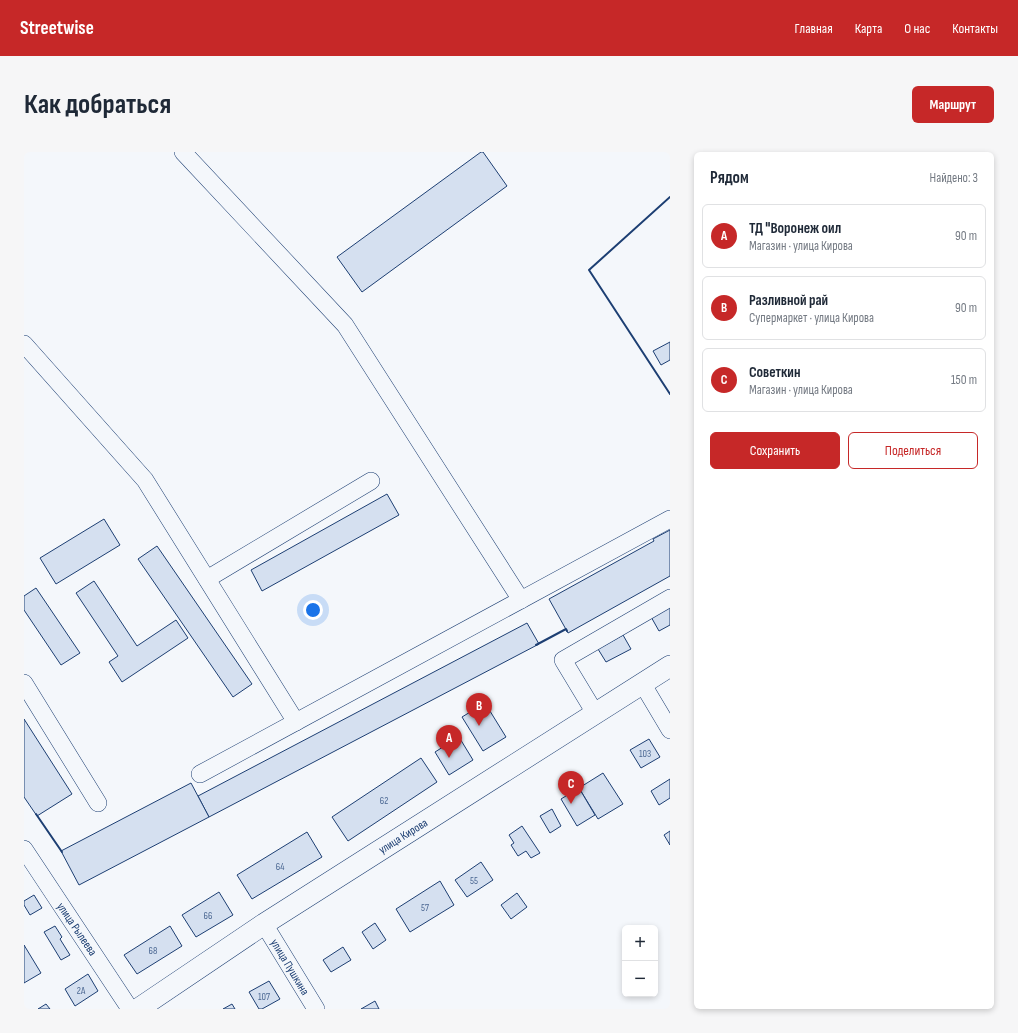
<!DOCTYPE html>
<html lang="ru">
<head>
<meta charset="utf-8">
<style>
	:root { --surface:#fff; --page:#f6f6f7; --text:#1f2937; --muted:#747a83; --line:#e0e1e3; --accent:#c62828 }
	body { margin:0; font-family:"Sofia Sans Condensed",sans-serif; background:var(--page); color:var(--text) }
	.controls { position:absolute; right:12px; bottom:12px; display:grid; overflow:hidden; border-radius:6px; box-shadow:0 2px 6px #0003 }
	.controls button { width:36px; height:36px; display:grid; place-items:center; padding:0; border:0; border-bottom:1px solid var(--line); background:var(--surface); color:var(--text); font:20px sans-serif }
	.you { position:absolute; left:289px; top:458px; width:14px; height:14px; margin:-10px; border:3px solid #fff; border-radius:50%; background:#1a73e8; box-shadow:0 0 0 6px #1a73e833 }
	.badge { display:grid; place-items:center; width:26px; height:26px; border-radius:50%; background:var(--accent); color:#fff; font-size:13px; font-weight:700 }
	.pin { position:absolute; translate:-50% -33px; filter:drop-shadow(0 1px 2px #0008) }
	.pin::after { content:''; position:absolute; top:21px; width:14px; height:12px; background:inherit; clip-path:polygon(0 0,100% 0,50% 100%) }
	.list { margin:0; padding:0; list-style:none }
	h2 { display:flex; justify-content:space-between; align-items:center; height:52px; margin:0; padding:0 16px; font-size:17px }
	h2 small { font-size:13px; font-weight:400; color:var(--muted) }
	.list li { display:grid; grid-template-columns:26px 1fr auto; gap:12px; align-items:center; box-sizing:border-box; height:64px; margin:0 8px 8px; padding:0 8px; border:1px solid var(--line); border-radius:6px }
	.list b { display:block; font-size:15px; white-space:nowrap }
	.list p { margin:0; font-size:13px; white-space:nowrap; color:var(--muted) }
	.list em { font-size:13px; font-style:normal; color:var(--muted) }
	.actions { display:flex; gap:8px; padding:12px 16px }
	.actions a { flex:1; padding:9px 0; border:1px solid var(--accent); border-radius:6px; text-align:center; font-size:14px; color:var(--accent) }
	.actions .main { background:var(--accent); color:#fff }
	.map { position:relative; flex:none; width:646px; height:857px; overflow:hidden; border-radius:6px }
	header { display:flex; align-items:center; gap:24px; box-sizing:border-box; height:56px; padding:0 20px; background:var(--accent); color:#fff }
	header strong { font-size:19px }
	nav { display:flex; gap:22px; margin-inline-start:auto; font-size:14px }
	.intro { display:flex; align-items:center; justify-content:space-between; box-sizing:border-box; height:96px; padding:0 24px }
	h1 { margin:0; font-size:28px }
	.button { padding:10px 18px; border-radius:6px; background:var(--accent); color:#fff; font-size:14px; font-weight:700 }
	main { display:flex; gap:24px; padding:0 24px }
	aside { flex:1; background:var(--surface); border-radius:6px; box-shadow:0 2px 6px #0003 }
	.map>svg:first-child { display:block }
	.building { fill:#d5e0f0; stroke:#1d3f73 }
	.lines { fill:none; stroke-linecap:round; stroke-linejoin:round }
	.minor-casing { stroke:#1d3f73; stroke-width:18 }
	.major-casing { stroke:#1d3f73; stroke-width:22 }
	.minor { stroke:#f4f7fb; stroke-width:17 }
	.major { stroke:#f4f7fb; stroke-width:21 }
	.wall { stroke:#1d3f73; stroke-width:2 }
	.labels { text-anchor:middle; stroke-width:3; stroke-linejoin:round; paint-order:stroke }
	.number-label { font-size:10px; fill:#4b6792 }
	.street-label { font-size:12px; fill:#1d3f73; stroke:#f4f7fb }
</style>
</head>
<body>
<header>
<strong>Streetwise</strong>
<nav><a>Главная</a><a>Карта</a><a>О нас</a><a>Контакты</a></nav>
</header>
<div class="intro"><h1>Как добраться</h1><a class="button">Маршрут</a></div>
<main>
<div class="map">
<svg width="646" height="857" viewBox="0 0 646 857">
	<rect width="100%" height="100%" fill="#f4f7fb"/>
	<g class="building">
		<path d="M457 0H459L483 34 338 140 313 105Z"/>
		<path d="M646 190V208L637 213 629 199Z"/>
		<path d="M363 342 375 363 238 439 227 418Z"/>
		<path d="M80 367 96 393 32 432 16 406Z"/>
		<path d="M646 378V424L544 481 525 447 630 389 629 387Z"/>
		<path d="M133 394 228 532 209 545 114 407Z"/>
		<path d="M70 429 113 494 152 468 164 486 98 530 85 510 94 504 52 441Z"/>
		<path d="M12 436 56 501 37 513 0 458V444Z"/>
		<path d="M646 452V473L635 479 626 463Z"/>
		<path d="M503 471 515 492 185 665 174 644Z"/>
		<path d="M599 483 607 497 582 510 574 497Z"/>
		<path d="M461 551 482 585 459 599 438 565Z"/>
		<path d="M0 567 48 642 13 664 0 645Z"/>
		<path d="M435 585 449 608 425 623 411 600Z"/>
		<path d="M625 587 636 605 617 616 606 598Z"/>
		<path d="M397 606 413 630 324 689 308 665Z"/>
		<path d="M579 621 599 652 574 667 555 636Z"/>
		<path d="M646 627V646L635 653 627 639Z"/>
		<path d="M167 631 185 665 55 733 37 699Z"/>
		<path d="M555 636 571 663 553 674 537 647Z"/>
		<path d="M528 657 537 674 526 681 516 664Z"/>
		<path d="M498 674 516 701 507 706 502 699 494 704 487 693 490 691 485 683Z"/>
		<path d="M646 679V693L640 683Z"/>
		<path d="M283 680 298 705 228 747 213 723Z"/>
		<path d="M457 710 469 728 443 745 431 728Z"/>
		<path d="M416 729 430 753 386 780 372 757Z"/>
		<path d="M195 740 209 763 172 785 158 763Z"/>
		<path d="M493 741 503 755 487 767 477 753Z"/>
		<path d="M10 743 18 756 6 763 0 753V749Z"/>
		<path d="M351 771 362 788 349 797 338 780Z"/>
		<path d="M31 774 38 785 36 787 46 803 37 808 20 780Z"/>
		<path d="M146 774 158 794 113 822 100 803Z"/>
		<path d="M0 793 17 821 0 831Z"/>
		<path d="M319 795 327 808 307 820 299 808Z"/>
		<path d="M64 822 74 839 51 854 41 837Z"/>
		<path d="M245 829 256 847 238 857H235L225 840Z"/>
		<path d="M351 849 355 857H337Z"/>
		<path d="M22 852 26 857H14Z"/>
		<path d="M208 852 211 857H199Z"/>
	</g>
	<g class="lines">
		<defs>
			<g id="minor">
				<path d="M159 0 321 173 497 448"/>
				<path d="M0 192 121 328 272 570"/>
				<path d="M183 427 347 329"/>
				<path d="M0 531 74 651"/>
				<path d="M618 531 646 578"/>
				<path d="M571 561 539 508 646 446"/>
				<path d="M176 622 646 367"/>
				<path d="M0 697 106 857"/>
				<path d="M240 772 292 857"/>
			</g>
			<path id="major" d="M114 857 240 772 646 514"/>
		</defs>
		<use href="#minor" class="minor-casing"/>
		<use href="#major" class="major-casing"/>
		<use href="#minor" class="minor"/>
		<use href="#major" class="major"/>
		<g class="wall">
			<path d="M646 45 565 118 646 242"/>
			<path d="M512 493 542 477 543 479"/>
			<path d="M12 662 38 700"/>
		</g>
	</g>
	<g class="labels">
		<g class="number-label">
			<text x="621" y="605">103</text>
			<text x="360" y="652">62</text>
			<text x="256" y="718">64</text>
			<text x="450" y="732">55</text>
			<text x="401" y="759">57</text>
			<text x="184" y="767">66</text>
			<text x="129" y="802">68</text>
			<text x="57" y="842">2А</text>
			<text x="240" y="848">107</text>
		</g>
		<g class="street-label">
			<text transform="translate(379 684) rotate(-32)" y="4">улица Кирова</text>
			<text transform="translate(53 777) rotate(56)" y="4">улица Рылеева</text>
			<text transform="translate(266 815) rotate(59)" y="4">улица Пушкина</text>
		</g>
	</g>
</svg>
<div class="controls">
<button>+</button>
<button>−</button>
</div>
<div class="you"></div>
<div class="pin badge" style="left:425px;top:606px">A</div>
<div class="pin badge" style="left:455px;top:574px">B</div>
<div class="pin badge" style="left:547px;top:652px">C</div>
</div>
<aside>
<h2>Рядом<small>Найдено: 3</small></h2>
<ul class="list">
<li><span class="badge">A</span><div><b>ТД &quot;Воронеж оил</b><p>Магазин · улица Кирова</p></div><em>90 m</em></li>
<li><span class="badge">B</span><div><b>Разливной рай</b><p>Супермаркет · улица Кирова</p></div><em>90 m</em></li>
<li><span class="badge">C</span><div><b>Советкин</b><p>Магазин · улица Кирова</p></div><em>150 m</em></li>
</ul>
<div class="actions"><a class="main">Сохранить</a><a>Поделиться</a></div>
</aside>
</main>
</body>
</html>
